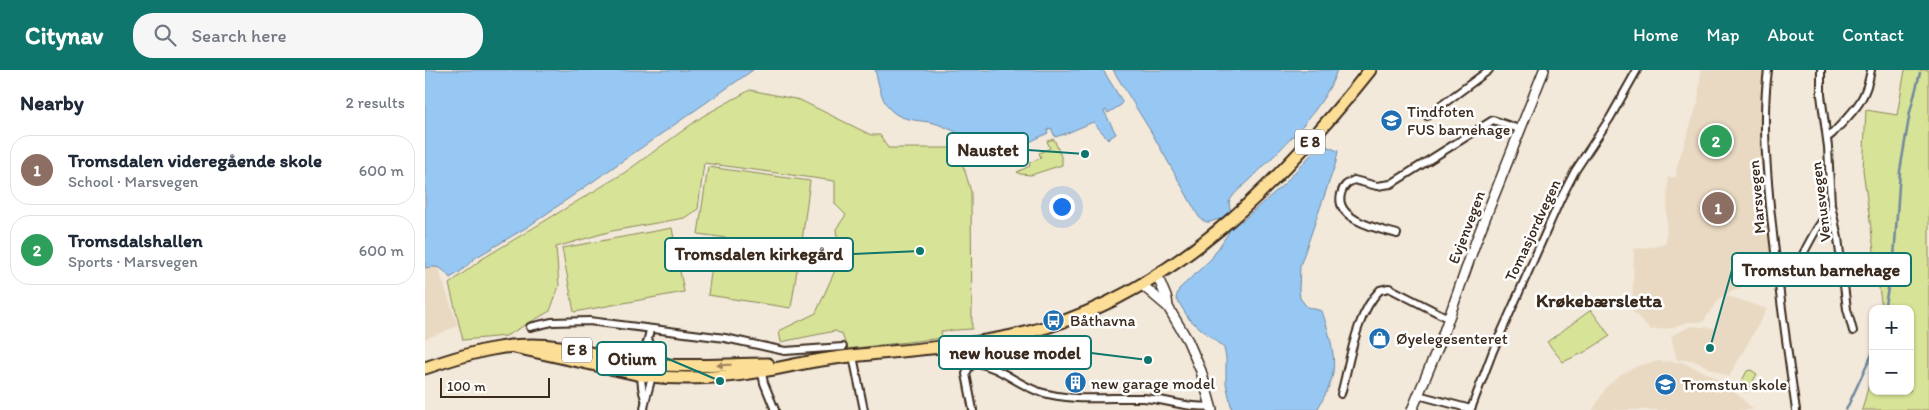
<!DOCTYPE html>
<html lang="en">
<head>
<meta charset="utf-8">
<style>
	:root { --surface:#fff; --page:#f6f6f7; --text:#1f2937; --muted:#747a83; --line:#e0e1e3; --accent:#0f766e }
	body { margin:0; font-family:Itim,sans-serif; background:var(--page); color:var(--text) }
	.controls { position:absolute; right:15px; bottom:15px; display:grid; overflow:hidden; border-radius:10px; box-shadow:0 1px 4px #0004 }
	.controls button { width:45px; height:45px; display:grid; place-items:center; padding:0; border:0; border-bottom:1px solid var(--line); background:var(--surface); color:var(--text); font:25px sans-serif }
	.scale { position:absolute; left:15px; bottom:12px; width:110px; box-sizing:border-box; padding-left:5px; border:2px solid #3b2a1e; border-top:0; font-size:14px; line-height:18px; white-space:nowrap; color:#3b2a1e; -webkit-text-stroke:4px #fff; paint-order:stroke }
	.you { position:absolute; left:636px; top:136px; width:18px; height:18px; margin:-12px; border:4px solid #fff; border-radius:50%; background:#1a73e8; box-shadow:0 0 0 8px #1a73e833 }
	.badge { display:grid; place-items:center; width:32px; height:32px; border-radius:50%; background:var(--accent); color:#fff; font-size:16px; font-weight:700 }
	.pin { position:absolute; translate:-50% -50%; border:2px solid #fff; box-shadow:0 1px 5px #0006 }
	.list { margin:0; padding:0; list-style:none }
	h2 { display:flex; justify-content:space-between; align-items:center; height:65px; margin:0; padding:0 20px; font-size:21px }
	h2 small { font-size:16px; font-weight:400; color:var(--muted) }
	.list li { display:grid; grid-template-columns:32px 1fr auto; gap:15px; align-items:center; box-sizing:border-box; height:70px; margin:0 10px 10px; padding:0 10px; border:1px solid var(--line); border-radius:20px }
	.list b { display:block; font-size:19px; white-space:nowrap }
	.list p { margin:0; font-size:16px; white-space:nowrap; color:var(--muted) }
	.list em { font-size:16px; font-style:normal; color:var(--muted) }
	.icon { flex:none; width:28px; height:28px; fill:none; stroke:currentColor; stroke-width:2; stroke-linecap:round; stroke-linejoin:round }
	.map { position:relative; flex:none; width:1504px; height:340px; overflow:hidden }
	header { display:flex; align-items:center; gap:30px; box-sizing:border-box; height:70px; padding:0 25px; background:var(--accent); color:#fff }
	header strong { font-size:24px }
	nav { display:flex; gap:28px; margin-inline-start:auto; font-size:18px }
	.search { width:350px; height:45px; background:var(--page); display:flex; align-items:center; gap:12px; box-sizing:border-box; padding:0 18px; border-radius:20px; color:var(--muted); font-size:19px }
	main { display:flex }
	aside { flex:1; background:var(--surface) }
	.map>svg:first-child { display:block }
	.built { fill:#e9d9c2 }
	.green { fill:#d7e396; stroke:#89865a }
	.water { fill:#97c7f3; stroke:#72889e }
	.lines { fill:none; stroke-linecap:round; stroke-linejoin:round }
	.stream { stroke:#72889e; stroke-width:2.5 }
	.street-casing { stroke:#3b2a1e; stroke-width:10 }
	.secondary-casing { stroke:#3b2a1e; stroke-width:12 }
	.highway-casing { stroke:#3b2a1e; stroke-width:15 }
	.street { stroke:#fff; stroke-width:6 }
	.secondary { stroke:#fff; stroke-width:9 }
	.highway { stroke:#fdde96; stroke-width:11 }
	.oneway { fill:#9c845a }
	.labels { text-anchor:middle; stroke-width:5; stroke-linejoin:round; paint-order:stroke }
	.shield { fill:#fff; stroke:#766a62; stroke-width:1 }
	.shield-label { font-size:15px; font-weight:bold; fill:#3b2a1e }
	.poi-label { font-size:16px; fill:#3b2a1e; stroke:#fff; text-anchor:start }
	.street-label { font-size:16px; fill:#3b2a1e; stroke:#fff }
	.quarter-label { font-size:19px; font-weight:bold; fill:#3b2a1e; stroke:#fff }
	.leader { fill:none; stroke:#0f766e; stroke-width:2 }
	.callout-dot { fill:#0f766e; stroke:#fff; stroke-width:2 }
	.callout { fill:#fff; stroke:#0f766e; stroke-width:2 }
	.callout-label { font-size:18px; text-anchor:middle; font-weight:bold; fill:#3b2a1e }
</style>
</head>
<body>
<header>
<strong>Citynav</strong>
<div class="search"><svg class="icon" aria-label="search" viewBox="0 0 24 24"><circle cx="10" cy="10" r="6"/><path d="M15 15l6 6"/></svg>Search here</div>
<nav><a>Home</a><a>Map</a><a>About</a><a>Contact</a></nav>
</header>
<main>
<aside>
<h2>Nearby<small>2 results</small></h2>
<ul class="list">
<li><span class="badge" style="background:#8d6e63">1</span><div><b>Tromsdalen videregående skole</b><p>School · Marsvegen</p></div><em>600 m</em></li>
<li><span class="badge" style="background:#2e9e5b">2</span><div><b>Tromsdalshallen</b><p>Sports · Marsvegen</p></div><em>600 m</em></li>
</ul>
</aside>
<div class="map">
<svg width="1504" height="340" viewBox="0 0 1504 340">
	<rect width="100%" height="100%" fill="#f2e9db"/>
	<filter id="ink" filterUnits="userSpaceOnUse"><feTurbulence type="fractalNoise" baseFrequency=".02" numOctaves="2"/><feDisplacementMap in="SourceGraphic" scale="10" xChannelSelector="R" yChannelSelector="G"/><feConvolveMatrix kernelMatrix="1 2 1 2 8 2 1 2 1" color-interpolation-filters="sRGB"/></filter>
	<g filter="url(#ink)">
		<g class="built">
			<path d="M1276 0H1339L1336 55 1351 215 1343 218V214H1337L1336 208 1316 209V219L1309 220 1295 228 1278 252H1263L1247 258 1226 260 1207 241 1209 179 1234 176 1241 173 1243 107H1251L1252 96 1273 32Z"/>
			<path d="M6 196 13 197 33 256 0 269V198Z"/>
			<path d="M1302 226 1342 239 1304 307 1267 290H1252L1246 266 1266 256 1290 258Z"/>
			<path d="M1234 291 1256 292 1284 304 1309 321 1329 340H1168L1181 317 1196 304 1215 295Z"/>
		</g>
		<g class="green">
			<path d="M1480 0H1504V340H1437L1448 299V321H1485V239H1457L1438 100 1441 40 1472 45Z"/>
			<path d="M325 20 375 30 446 65H455L463 78H530L540 101 546 122 547 259 516 261 517 268 422 279 417 264 410 261 356 272 354 261 391 243 415 189 411 159 421 145 410 134V111L279 93 273 139 259 148 187 161 131 177 134 216 125 241 81 266 38 270 24 214 57 189 199 103 278 46Z"/>
			<path d="M629 69 637 89V95L606 105 595 104 592 102 605 96 604 93 616 88 614 83 625 78 622 71Z"/>
			<path d="M283 97 385 111 376 178 273 164Z"/>
			<path d="M247 158 259 222 149 242 137 178Z"/>
			<path d="M290 174 374 187 366 238 283 225Z"/>
			<path d="M1166 240 1185 266 1160 282 1138 292 1122 272Z"/>
			<path d="M1326 300 1332 304 1322 322 1313 318 1322 301Z"/>
		</g>
		<g class="water">
			<path d="M0 0H328L104 156 50 188 35 202 25 208C18 198 12 195 0 198Z"/>
			<path d="M450 0H678L697 31 696 35 683 43 681 40 679 41 691 64 683 69 668 52 640 64 630 67 626 58 622 60 623 63 574 87C561 76 525 58 509 53 496 50 478 51 468 42 456 33 454 14 450 0Z"/>
			<path d="M688 0H912C899 40 857 77 828 107 820 115 810 121 804 132L805 139 817 151 858 115 896 74 913 81 911 92 875 196 874 219 875 228 882 237 897 241C903 260 911 283 908 303 906 315 898 329 892 340H807L801 313V288L799 278 764 249 751 228 754 219 786 189 804 162 793 149C784 153 781 154 774 147L728 65Z"/>
		</g>
		<g class="lines">
			<g class="stream">
				<path d="M1459 239 1469 188 1475 101 1485 42 1495 3"/>
				<path d="M1421 340 1448 282"/>
			</g>
			<defs>
				<g id="street">
					<path d="M1343 0C1337 46 1341 91 1345 136 1352 205 1361 272 1371 340"/>
					<path d="M1396 0V25L1403 77 1406 135 1413 168 1422 239 1428 261"/>
					<path d="M1002 46 1064 0"/>
					<path d="M1402 68 1407 64C1429 40 1440 33 1446 0"/>
					<path d="M972 164C955 159 909 150 916 124 918 116 922 113 929 110L952 116 966 114 1068 50 1094 59"/>
					<path d="M1354 216 1360 213 1366 206C1376 191 1393 149 1407 141"/>
					<path d="M105 257 127 252 164 251 300 268 360 281 418 277"/>
					<path d="M224 271 226 276 228 295"/>
					<path d="M428 286 439 340"/>
					<path d="M336 299 339 313 350 340"/>
					<path d="M916 324C925 292 930 245 955 220L964 218 1023 248"/>
					<path d="M993 325 1046 339 1068 281 1136 128 1150 101 1185 48 1212 0"/>
					<path d="M220 329C215 315 215 296 219 282 222 273 224 267 225 259"/>
					<path d="M219 340C220 328 225 317 227 305"/>
					<path d="M548 340 541 304 544 297 552 293C575 297 593 315 615 322 648 332 684 327 718 328 741 329 763 339 786 336"/>
				</g>
				<g id="secondary">
					<path d="M732 205 742 229 743 237 763 271 776 301 787 340"/>
					<path d="M716 214 743 237"/>
					<path d="M987 340 1016 270 1051 171 1119 0"/>
				</g>
				<g id="highway">
					<path d="M85 276 216 305C255 310 298 308 337 301 361 297 385 291 410 288 473 280 538 278 600 263 745 227 855 113 945 0"/>
					<path d="M0 298C44 283 87 270 134 277 165 282 194 291 224 294 264 298 303 294 343 294"/>
				</g>
			</defs>
			<use href="#street" class="street-casing"/>
			<use href="#secondary" class="secondary-casing"/>
			<use href="#highway" class="highway-casing"/>
			<use href="#street" class="street"/>
			<use href="#secondary" class="secondary"/>
			<use href="#highway" class="highway"/>
		</g>
		<defs><path id="oneway-solid" d="M-6-.8H1V-3.2L6.5 0L1 3.2V.8H-6Z" transform="scale(1.25)"/></defs>
		<use class="oneway" href="#oneway-solid" transform="translate(299 295) rotate(178)"/>
	</g>
	<defs>
		<symbol id="school-disc" viewBox="-11 -11 22 22"><circle r="9.5" fill="#1f6fb2" stroke="#fff"/><path d="M0-5L7-2L0 1L-7-2ZM-4 1L0 2.5L4 1V4Q0 6-4 4Z" fill="#fff"/></symbol>
		<symbol id="bus-disc" viewBox="-11 -11 22 22"><circle r="9.5" fill="#1f6fb2" stroke="#fff"/><path d="M-5-6H5V4H4V6H2V4H-2V6H-4V4H-5ZM-3.5-4V0h7V-4ZM-3.5 1.2v1.5H-2V1.2ZM2 1.2v1.5H3.5V1.2Z" fill="#fff"/></symbol>
		<symbol id="shop-disc" viewBox="-11 -11 22 22"><circle r="9.5" fill="#1f6fb2" stroke="#fff"/><path d="M-5-2.5h2.3a2.7 3.5 0 0 1 5.4 0H5L5.5 6h-11ZM-1.5-2.5h3a1.5 2.3 0 0 0-3 0Z" fill="#fff"/></symbol>
		<symbol id="building-disc" viewBox="-11 -11 22 22"><circle r="9.5" fill="#1f6fb2" stroke="#fff"/><path d="M-4-6H4V6H1V3H-1V6H-4ZM-2.5-4.3h1.7v1.8h-1.7ZM.8-4.3h1.7v1.8H.8ZM-2.5-1h1.7V.8h-1.7ZM.8-1h1.7V.8H.8Z" fill="#fff"/></symbol>
	</defs>
	<g fill-rule="evenodd">
		<use href="#school-disc" x="954" y="38" width="25" height="25"/>
		<use href="#bus-disc" x="616" y="238" width="25" height="25"/>
		<use href="#shop-disc" x="942" y="256" width="25" height="25"/>
		<use href="#building-disc" x="638" y="300" width="25" height="25"/>
		<use href="#school-disc" x="1228" y="302" width="25" height="25"/>
	</g>
	<g class="labels">
		<g class="shield">
			<rect x="870" y="59.5" width="30" height="25" rx="4"/>
			<rect x="137" y="267.5" width="30" height="25" rx="4"/>
		</g>
		<g class="shield-label">
			<text x="885" y="77">E 8</text>
			<text x="152" y="285">E 8</text>
		</g>
		<g class="poi-label">
			<text x="982" y="47">Tindfoten<tspan x="982" dy="18">FUS barnehage</tspan></text>
			<text x="645" y="256">Båthavna</text>
			<text x="971" y="274">Øyelegesenteret</text>
			<text x="666" y="319">new garage model</text>
			<text x="1257" y="320">Tromstun skole</text>
		</g>
		<g class="street-label">
			<text transform="translate(1331 127) rotate(-95)" y="6">Marsvegen</text>
			<text transform="translate(1395 132) rotate(-97)" y="6">Venusvegen</text>
			<text transform="translate(1041 157) rotate(-69)" y="6">Evjenvegen</text>
			<text transform="translate(1107 160) rotate(-65)" y="6">Tomasjordvegen</text>
		</g>
		<g class="quarter-label">
			<text x="1174" y="237">Krøkebærsletta</text>
		</g>
	</g>
	<path class="leader" d="M660 84L603 80M495 181L428 184M1285 278L1307 200M723 290L666 283M295 311L241 288"/>
	<g class="callout-dot">
		<circle cx="660" cy="84" r="5"/>
		<circle cx="495" cy="181" r="5"/>
		<circle cx="1285" cy="278" r="5"/>
		<circle cx="723" cy="290" r="5"/>
		<circle cx="295" cy="311" r="5"/>
	</g>
	<g class="callout">
		<rect x="522" y="63" width="81" height="33" rx="5"/>
		<rect x="240" y="168" width="188" height="33" rx="5"/>
		<rect x="1307" y="183" width="179" height="33" rx="5"/>
		<rect x="514" y="266" width="152" height="33" rx="5"/>
		<rect x="172" y="272" width="69" height="33" rx="5"/>
	</g>
	<g class="callout-label">
		<text x="563" y="86">Naustet</text>
		<text x="334" y="190">Tromsdalen kirkegård</text>
		<text x="1396" y="206">Tromstun barnehage</text>
		<text x="590" y="289">new house model</text>
		<text x="207" y="295">Otium</text>
	</g>
</svg>
<div class="controls">
<button>+</button>
<button>−</button>
</div>
<div class="scale">100 m</div>
<div class="you"></div>
<div class="pin badge" style="left:1293px;top:138px;background:#8d6e63">1</div>
<div class="pin badge" style="left:1291px;top:71px;background:#2e9e5b">2</div>
</div>
</main>
</body>
</html>
